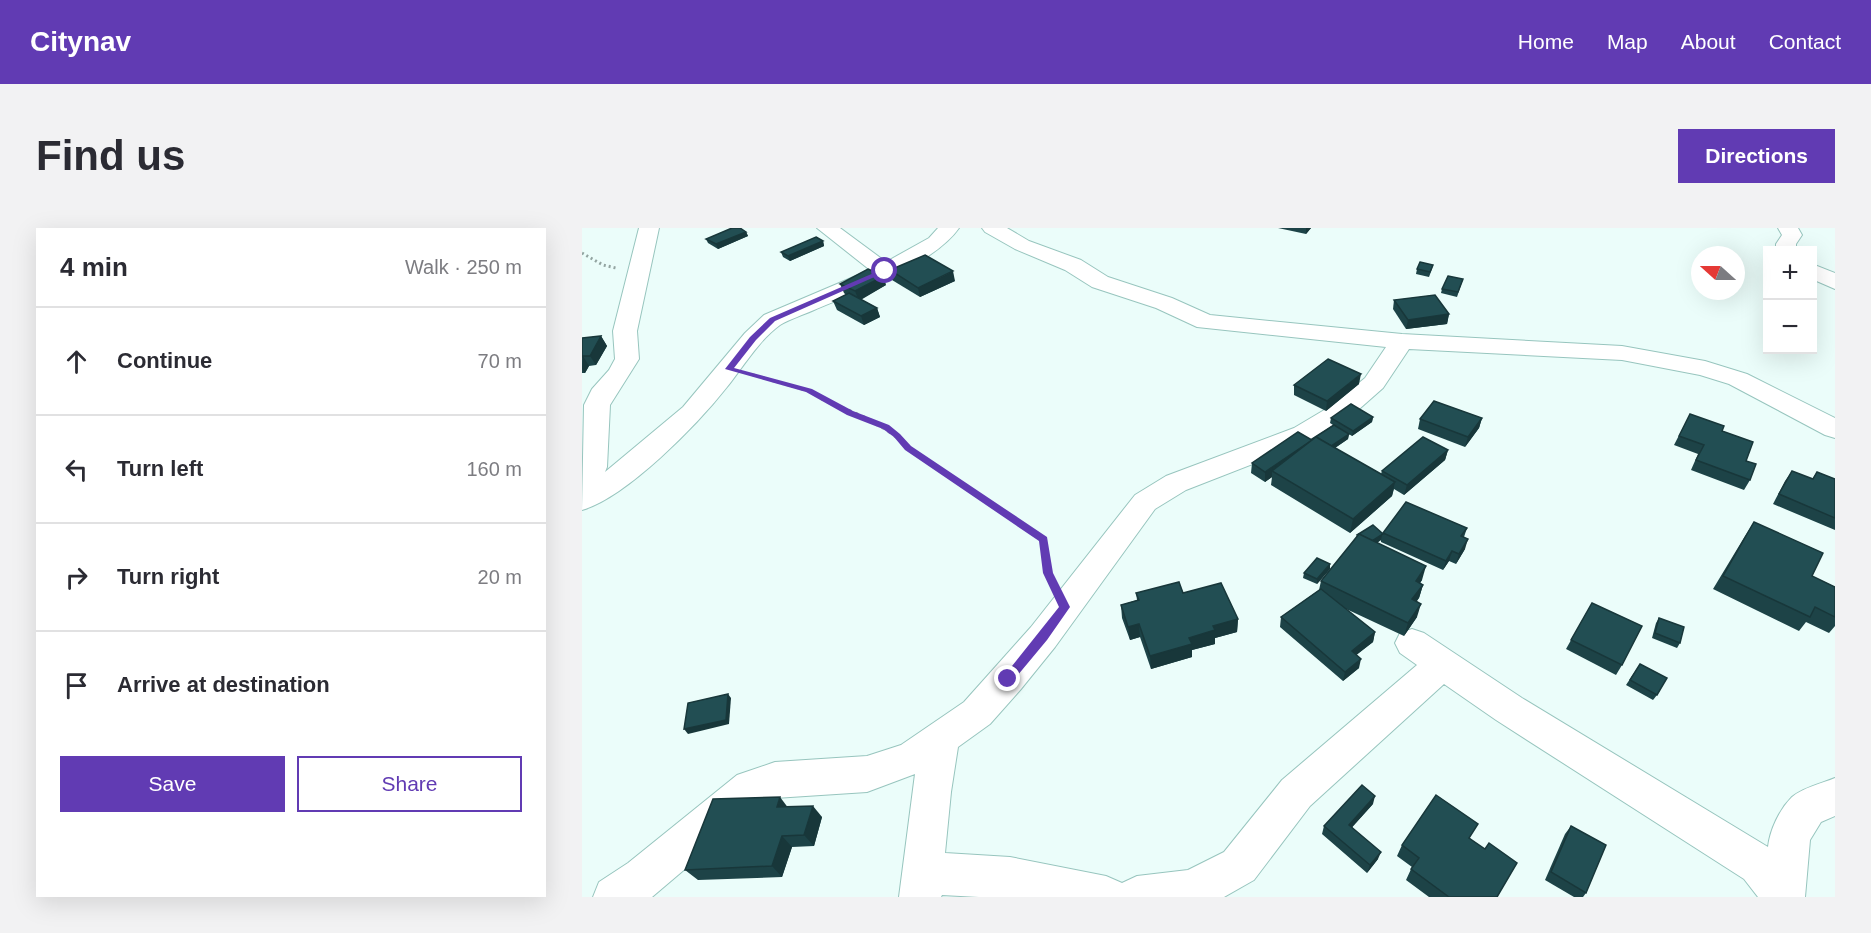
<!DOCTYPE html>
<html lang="en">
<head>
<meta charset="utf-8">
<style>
	:root { --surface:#fff; --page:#f2f2f3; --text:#2b2b33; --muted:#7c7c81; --line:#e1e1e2; --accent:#613bb3 }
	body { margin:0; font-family:Helvetica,sans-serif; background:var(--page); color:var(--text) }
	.controls { position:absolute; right:18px; top:18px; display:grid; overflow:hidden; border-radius:0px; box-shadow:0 6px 24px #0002 }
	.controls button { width:54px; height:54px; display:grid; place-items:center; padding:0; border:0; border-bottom:2px solid var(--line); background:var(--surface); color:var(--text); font:30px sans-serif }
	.compass { position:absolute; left:1109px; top:18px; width:54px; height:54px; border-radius:50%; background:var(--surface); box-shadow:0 6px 24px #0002; rotate:291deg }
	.stop { position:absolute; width:18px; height:18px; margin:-14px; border:4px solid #613bb3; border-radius:50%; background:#fff }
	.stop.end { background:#613bb3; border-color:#fff; box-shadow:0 2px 6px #0008 }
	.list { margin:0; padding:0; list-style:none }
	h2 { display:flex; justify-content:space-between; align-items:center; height:78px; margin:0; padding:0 24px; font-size:26px }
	h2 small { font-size:20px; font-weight:400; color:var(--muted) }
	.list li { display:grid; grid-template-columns:39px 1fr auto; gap:18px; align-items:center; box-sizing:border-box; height:108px; padding:0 24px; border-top:2px solid var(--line) }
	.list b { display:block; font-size:22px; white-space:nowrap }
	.list em { font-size:20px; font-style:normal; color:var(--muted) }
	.actions { display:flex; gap:12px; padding:18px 24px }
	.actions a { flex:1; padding:14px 0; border:2px solid var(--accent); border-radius:0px; text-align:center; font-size:21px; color:var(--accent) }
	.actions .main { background:var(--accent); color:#fff }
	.icon { flex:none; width:33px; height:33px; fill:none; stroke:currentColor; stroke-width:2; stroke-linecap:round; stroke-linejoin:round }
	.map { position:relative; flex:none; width:1253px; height:669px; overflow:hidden; border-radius:0px }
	header { display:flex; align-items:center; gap:36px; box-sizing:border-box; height:84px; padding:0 30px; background:var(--accent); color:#fff }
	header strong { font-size:28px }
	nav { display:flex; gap:33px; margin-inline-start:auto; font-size:21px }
	.intro { display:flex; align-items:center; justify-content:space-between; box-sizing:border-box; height:144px; padding:0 36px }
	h1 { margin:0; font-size:42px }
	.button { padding:15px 27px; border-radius:0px; background:var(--accent); color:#fff; font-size:21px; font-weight:700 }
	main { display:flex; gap:36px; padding:0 36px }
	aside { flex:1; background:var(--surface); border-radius:0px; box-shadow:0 6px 24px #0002 }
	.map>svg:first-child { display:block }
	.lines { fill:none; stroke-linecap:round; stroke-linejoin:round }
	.street-casing { stroke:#97c5be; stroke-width:2 }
	.path-far1 { stroke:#93a4a1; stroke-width:3; stroke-dasharray:2 3; stroke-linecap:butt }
	.path { stroke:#93a4a1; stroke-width:4; stroke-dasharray:3 4.5; stroke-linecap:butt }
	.street { fill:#fff; fill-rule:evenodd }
	.wall { fill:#1d4347 }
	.shaded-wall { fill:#18373a }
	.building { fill:#224e53; stroke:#18373a; stroke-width:1.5 }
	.route { fill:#613bb3 }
</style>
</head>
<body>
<header>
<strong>Citynav</strong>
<nav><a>Home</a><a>Map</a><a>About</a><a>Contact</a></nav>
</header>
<div class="intro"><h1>Find us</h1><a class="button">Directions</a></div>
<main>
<aside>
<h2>4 min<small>Walk · 250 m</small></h2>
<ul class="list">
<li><svg class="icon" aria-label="ahead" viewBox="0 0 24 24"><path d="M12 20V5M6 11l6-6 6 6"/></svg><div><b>Continue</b></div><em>70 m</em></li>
<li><svg class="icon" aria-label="left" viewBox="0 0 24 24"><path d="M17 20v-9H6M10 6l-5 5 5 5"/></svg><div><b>Turn left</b></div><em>160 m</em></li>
<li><svg class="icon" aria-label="right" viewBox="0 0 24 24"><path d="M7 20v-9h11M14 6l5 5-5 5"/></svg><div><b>Turn right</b></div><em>20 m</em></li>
<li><svg class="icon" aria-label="arrive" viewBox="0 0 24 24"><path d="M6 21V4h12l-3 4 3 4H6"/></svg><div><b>Arrive at destination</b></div></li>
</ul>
<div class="actions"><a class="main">Save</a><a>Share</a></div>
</aside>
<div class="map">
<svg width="1253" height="669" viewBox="0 0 1253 669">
	<rect width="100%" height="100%" fill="#ebfdfa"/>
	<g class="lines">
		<defs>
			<g id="street">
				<path d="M57 0H77L55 103 57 131 28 177 25 239 23 244 101 179 163 105 182 87 288 42 235 0H258L304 34 347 10 356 0H377C351 37 274 64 232 82 221 87 208 91 198 97 177 112 161 139 145 159 116 196 44 270 0 282L2 177 10 161 27 142 33 131 31 103Z"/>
				<path d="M400 0H425L447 13 499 32 526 49 590 70 628 87 820 106 1040 118 1123 133 1165 146 1253 190V210L1243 207 1147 156 1118 147 1040 132 827 121 801 160 767 190 732 212 604 262 573 281 473 419 439 461 408 496 376 519 369 564 363 625 428 629 524 648 540 655 555 648 606 642 642 624 700 552 835 437 818 425 813 415 818 405 830 401 842 405 940 470 1186 619C1188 602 1197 582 1210 569 1220 560 1241 555 1253 550V588L1239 594 1228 612 1223 669H1176L1162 651 914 492 862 456 728 578 672 652 642 669H397L360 667 359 669H317L333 546 285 564 193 570 182 574 70 669H11L17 654 46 635 155 547 193 534 285 528 319 517 382 474 449 399 553 267 584 248 712 200 749 178 783 150 804 119 615 99 574 80 510 59 483 42 433 21 403 4Z"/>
				<path d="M1196 0H1216L1220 7 1214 16V22H1194V16L1200 7Z"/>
				<path d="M1230 36 1253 45V61L1230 51Z"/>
			</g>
		</defs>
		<use href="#street" class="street-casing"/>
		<g class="path-far1">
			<path d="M0 25 21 37 34 40"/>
			<path d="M171 147 227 163 242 171"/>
		</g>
		<path class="path" d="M239 170C269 186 304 194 326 220L461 311 466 345 470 352"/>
		<use href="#street" class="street"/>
	</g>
	<g class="wall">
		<path d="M696 0H729L724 6Z"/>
		<path d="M164 4 166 8 136 21 126 15 124 11Z"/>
		<path d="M241 13 242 18 208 33 201 29 199 24Z"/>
		<path d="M851 37 850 41 847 49 834 46 835 41Z"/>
		<path d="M308 42 373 53 338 69 310 52Z"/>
		<path d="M881 51 875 69 859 65 860 61Z"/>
		<path d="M258 56 304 57 279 71 295 80 298 89 282 97 255 82 251 73 264 67 262 65Z"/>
		<path d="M812 72 867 86 865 96 824 101 811 81Z"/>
		<path d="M19 108 25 118 14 137 7 138 3 145H0V110Z"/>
		<path d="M777 156 744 183 712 167V157Z"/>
		<path d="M1108 186 1140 203 1164 233 1168 252 1162 262 1109 242 1116 226 1092 217Z"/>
		<path d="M791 189 790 194 770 208 759 201 767 206 766 211 753 220 799 246 800 243 866 222 863 232 822 267 812 261 810 268 768 305 689 257 690 249 683 254 669 245 670 235 729 213 730 211 751 197 748 195 749 190Z"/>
		<path d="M900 190 897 200 883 219 836 201 838 191Z"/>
		<path d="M1210 243 1230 251 1235 244 1253 251V302L1191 276 1203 253Z"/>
		<path d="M1172 294 1230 348 1253 359V398L1247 405 1224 394 1217 403 1131 361 1163 308Z"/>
		<path d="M885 300 882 309 883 321 874 336 867 333 861 342 799 314V312L795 315 840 352 838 355 841 357 837 370 834 373 835 389 822 408 762 380 793 404 791 414 774 427 777 440 761 453 698 399 699 389 737 362 739 353 774 310 775 307Z"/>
		<path d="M748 341 735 356 721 350 722 345Z"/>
		<path d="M554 365H601L656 391 655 404 633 410V416L610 422V429L569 441 558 409 548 412 540 390 539 377 555 372Z"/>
		<path d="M1010 375 1040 437 1034 447 984 421Z"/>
		<path d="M1077 390 1098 415 1095 420 1070 410 1074 395Z"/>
		<path d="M1058 436 1075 467 1071 472 1044 457Z"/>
		<path d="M791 576 770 599 796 631 785 645 740 606 742 598Z"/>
		<path d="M205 578 240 589 232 618 210 619 200 649 116 652 103 642Z"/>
		<path d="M989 598 1004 665 1001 669H992L963 652 983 606Z"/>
		<path d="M888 610 915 669H847L824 652 830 639 815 628 820 617Z"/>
	</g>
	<g class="shaded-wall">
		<path d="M724 0H729L724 6Z"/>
		<path d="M164 4 166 8 136 21 134 16Z"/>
		<path d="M241 13 242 18 208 33 206 28Z"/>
		<path d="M371 43 373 53 338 69 336 60Z"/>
		<path d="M302 48 304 57 277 73 273 63Z"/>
		<path d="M295 80 298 89 282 97 279 88Z"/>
		<path d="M867 86 865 96 824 101 826 92Z"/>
		<path d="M19 108 25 118 14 137 8 128Z"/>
		<path d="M1 128 7 138 3 145 0 141Z"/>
		<path d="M779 146 777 156 744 183 745 173Z"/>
		<path d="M791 189 790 194 770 208 771 203Z"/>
		<path d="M900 190 897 200 883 219 886 209Z"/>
		<path d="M767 206 766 211 744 226 745 221Z"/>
		<path d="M730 212 690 243V249L683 254V244Z"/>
		<path d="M866 222 863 232 822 267 825 257Z"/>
		<path d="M813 254 810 268 768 305 771 291Z"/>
		<path d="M800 307 799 312 784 321 785 316Z"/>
		<path d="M886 311 883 321 874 336 877 326Z"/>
		<path d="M870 323 867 333 861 342 864 333Z"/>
		<path d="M748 336V341L735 356V351Z"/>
		<path d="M844 338 840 352 830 367 834 353Z"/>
		<path d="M841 357 837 370 827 385 830 371Z"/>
		<path d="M839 376 835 389 822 408 826 395Z"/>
		<path d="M656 391 655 404 633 410V416L610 422V429L569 441 568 428 631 398Z"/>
		<path d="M557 396 558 409 548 412 546 399Z"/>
		<path d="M793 404 791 414 768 432 770 423Z"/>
		<path d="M779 431 777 440 761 453 763 444Z"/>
		<path d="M146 466 149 470 147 496 106 506 102 501Z"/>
		<path d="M793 568 791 576 765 605 767 597Z"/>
		<path d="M198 569 207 581 195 579Z"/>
		<path d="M231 578 240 589 232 618 222 607Z"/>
		<path d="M200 608 210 619 200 649 190 638Z"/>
		<path d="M799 624 796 631 785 645 788 637Z"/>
	</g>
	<g class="building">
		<path d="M150 0H158L164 4 134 16 124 11Z"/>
		<path d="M234 9 241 13 206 28 199 24Z"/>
		<path d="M343 27 371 43 336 60 308 42Z"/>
		<path d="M838 34 851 37 848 44 835 41Z"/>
		<path d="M286 41 302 48 273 63 258 56Z"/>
		<path d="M866 48 881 51 876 64 860 61Z"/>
		<path d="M267 65 295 80 279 88 251 73Z"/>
		<path d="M853 67 867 86 826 92 812 72Z"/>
		<path d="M19 108 8 128H1L0 129V110Z"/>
		<path d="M746 131 779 146 745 173 712 157Z"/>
		<path d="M852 173 900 190 886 209 838 191Z"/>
		<path d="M769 176 791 189 771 203 749 190Z"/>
		<path d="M1108 186 1142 198 1140 203 1171 214 1164 233 1174 236 1168 252 1114 232 1122 217 1097 208Z"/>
		<path d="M752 197 767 206 749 218 734 209 731 211H730Z"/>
		<path d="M716 204 730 212 683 244 670 235Z"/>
		<path d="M734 209 813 254 771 291 690 243Z"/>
		<path d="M841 209 866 222 825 257 800 243Z"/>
		<path d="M1210 243 1231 251 1235 244 1253 251V290L1197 266Z"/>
		<path d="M824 274 885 300 879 308 886 311 877 326 870 323 864 333 801 305Z"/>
		<path d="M1172 294 1241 325 1230 348 1253 359V389L1233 379 1228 389 1141 348Z"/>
		<path d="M791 297 801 306 790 313 777 306 776 308 775 307Z"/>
		<path d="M777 306 844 338 834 353 841 357 830 371 839 376 826 395 739 353Z"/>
		<path d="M735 330 748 336 735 351 722 345Z"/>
		<path d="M597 354 601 365 639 355 656 391 631 398 633 402 607 410 610 416 568 428 557 396 546 399 539 377 557 372 554 365Z"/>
		<path d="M739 361 793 404 770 423 779 431 763 444 699 389Z"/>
		<path d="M1010 375 1060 398 1040 437 989 412Z"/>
		<path d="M1077 390 1102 399 1098 415 1073 405Z"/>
		<path d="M1058 436 1085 450 1075 467 1048 452Z"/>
		<path d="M146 466 144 492 102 501 106 475Z"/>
		<path d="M780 557 793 568 767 597 799 624 788 637 742 598Z"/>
		<path d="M854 567 896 596 887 610 903 621 907 615 935 635 915 669H867L829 641 837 630 820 617Z"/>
		<path d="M198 569 195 579 231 578 222 607 200 608 190 638 103 642 131 571Z"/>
		<path d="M989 598 1024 617 1004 665 969 644Z"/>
	</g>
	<path class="route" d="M301 41 306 43 193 93 174 112 152 140 230 161 271 183 307 197 318 206 329 218 465 309 471 345 488 379 465 412 430 454 426 455 421 451 422 448 477 379 461 345 457 313 323 222 312 209 301 201 265 187 224 164 143 141 168 109 188 90Z"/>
</svg>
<div class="controls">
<button>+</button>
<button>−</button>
</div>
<svg class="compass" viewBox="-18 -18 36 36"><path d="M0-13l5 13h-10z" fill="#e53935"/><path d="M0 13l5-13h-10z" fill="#7c7c81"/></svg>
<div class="stop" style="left:303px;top:43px"></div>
<div class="stop end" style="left:426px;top:451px"></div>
</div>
</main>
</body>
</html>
